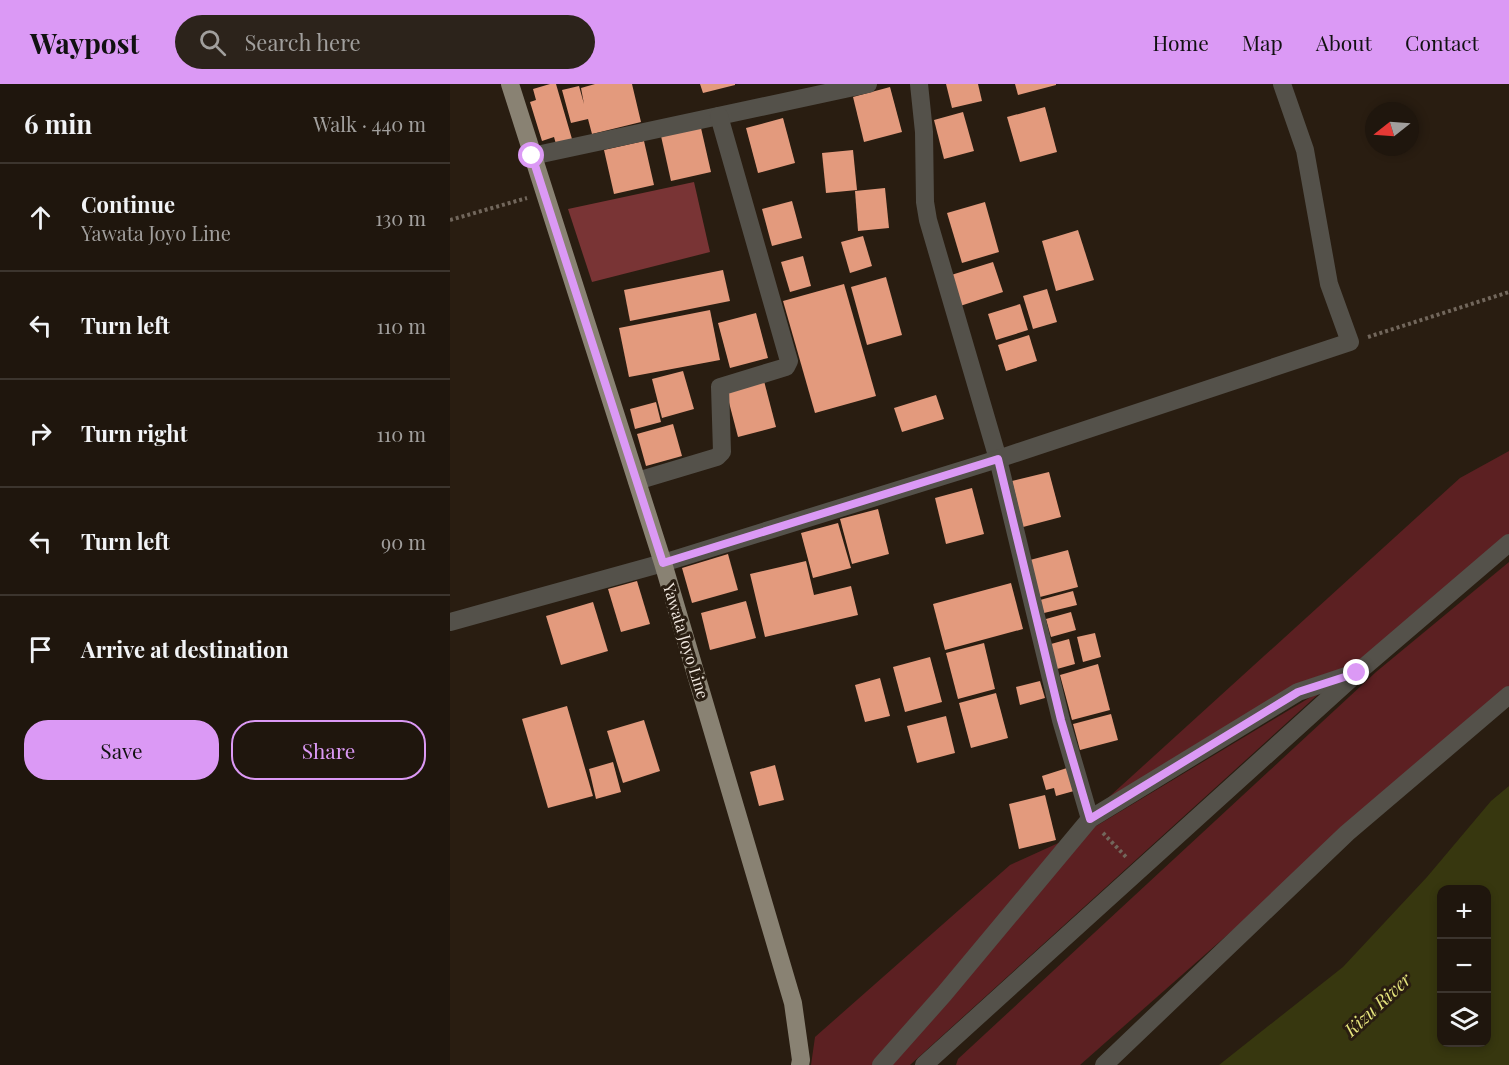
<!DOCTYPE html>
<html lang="en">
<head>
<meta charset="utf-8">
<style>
	:root { --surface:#1f160d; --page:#2c231b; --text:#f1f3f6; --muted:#a19f9d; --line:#3c352e; --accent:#db99f5 }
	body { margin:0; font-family:"Playfair Display",serif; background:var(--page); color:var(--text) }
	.controls { position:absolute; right:18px; bottom:18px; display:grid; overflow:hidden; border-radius:12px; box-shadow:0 3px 9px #0003 }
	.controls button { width:54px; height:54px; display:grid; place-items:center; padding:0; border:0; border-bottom:2px solid var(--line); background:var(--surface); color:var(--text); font:30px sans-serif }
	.compass { position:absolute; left:915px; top:18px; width:54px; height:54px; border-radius:50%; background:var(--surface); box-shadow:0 3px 9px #0003; rotate:253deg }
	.stop { position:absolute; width:18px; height:18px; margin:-14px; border:4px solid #db99f5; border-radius:50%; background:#fff }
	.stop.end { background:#db99f5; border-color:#fff; box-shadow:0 2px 6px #0008 }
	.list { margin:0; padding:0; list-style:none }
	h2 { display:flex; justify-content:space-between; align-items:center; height:78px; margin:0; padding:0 24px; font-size:26px }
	h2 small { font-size:20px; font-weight:400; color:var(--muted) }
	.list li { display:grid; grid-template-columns:39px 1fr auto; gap:18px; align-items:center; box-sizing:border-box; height:108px; padding:0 24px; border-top:2px solid var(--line) }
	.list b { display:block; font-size:22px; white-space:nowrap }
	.list p { margin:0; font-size:20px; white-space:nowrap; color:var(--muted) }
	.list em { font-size:20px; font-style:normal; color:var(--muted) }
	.actions { display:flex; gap:12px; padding:18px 24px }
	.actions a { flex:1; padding:14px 0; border:2px solid var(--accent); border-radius:24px; text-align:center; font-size:21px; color:var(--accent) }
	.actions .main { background:var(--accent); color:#111 }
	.icon { flex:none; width:33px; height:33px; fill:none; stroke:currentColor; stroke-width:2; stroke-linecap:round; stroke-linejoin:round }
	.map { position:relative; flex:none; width:1059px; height:981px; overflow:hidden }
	header { display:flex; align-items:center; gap:36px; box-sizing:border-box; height:84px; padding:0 30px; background:var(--accent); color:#111 }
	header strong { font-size:28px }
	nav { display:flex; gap:33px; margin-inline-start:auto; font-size:21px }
	.search { width:420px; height:54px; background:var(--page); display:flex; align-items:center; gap:15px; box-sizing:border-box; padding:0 21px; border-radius:33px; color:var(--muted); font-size:22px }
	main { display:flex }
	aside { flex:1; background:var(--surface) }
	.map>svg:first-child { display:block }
	.green { fill:#5c2022 }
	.forest { fill:#793435 }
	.water { fill:#37370f; fill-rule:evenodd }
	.building { fill:#e39a7d }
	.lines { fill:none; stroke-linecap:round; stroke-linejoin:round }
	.path { stroke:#72675c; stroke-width:4; stroke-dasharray:3 3; stroke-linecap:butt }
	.minor { stroke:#54514a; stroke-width:18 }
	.major { stroke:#898273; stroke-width:18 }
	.route { stroke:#db99f5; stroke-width:8 }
	.labels { text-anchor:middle; stroke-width:6; stroke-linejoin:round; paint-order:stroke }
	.street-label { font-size:16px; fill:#f1e8e0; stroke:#291d11 }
	.water-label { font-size:18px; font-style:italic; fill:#e6e57d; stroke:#291d11 }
</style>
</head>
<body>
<header>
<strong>Waypost</strong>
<div class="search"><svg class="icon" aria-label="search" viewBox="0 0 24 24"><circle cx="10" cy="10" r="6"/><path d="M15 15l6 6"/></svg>Search here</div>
<nav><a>Home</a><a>Map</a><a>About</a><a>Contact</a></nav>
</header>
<main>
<aside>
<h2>6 min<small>Walk · 440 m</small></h2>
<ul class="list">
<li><svg class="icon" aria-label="ahead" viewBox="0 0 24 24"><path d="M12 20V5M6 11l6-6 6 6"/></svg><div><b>Continue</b><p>Yawata Joyo Line</p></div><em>130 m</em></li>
<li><svg class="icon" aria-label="left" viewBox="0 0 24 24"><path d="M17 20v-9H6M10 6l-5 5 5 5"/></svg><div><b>Turn left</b></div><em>110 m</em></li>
<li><svg class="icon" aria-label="right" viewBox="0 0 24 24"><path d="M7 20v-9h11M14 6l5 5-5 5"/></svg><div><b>Turn right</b></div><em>110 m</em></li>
<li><svg class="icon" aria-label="left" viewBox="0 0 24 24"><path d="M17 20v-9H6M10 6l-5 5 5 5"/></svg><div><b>Turn left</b></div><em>90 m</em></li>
<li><svg class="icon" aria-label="arrive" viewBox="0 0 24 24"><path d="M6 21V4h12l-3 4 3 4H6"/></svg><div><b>Arrive at destination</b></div></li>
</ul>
<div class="actions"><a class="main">Save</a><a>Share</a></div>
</aside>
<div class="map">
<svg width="1059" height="981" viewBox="0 0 1059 981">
	<rect width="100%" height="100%" fill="#291d11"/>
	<g class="green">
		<path d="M1059 367V451L897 587 649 722 1010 394Z"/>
		<path d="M1059 478V602L630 981H506L508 975 926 588Z"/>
		<path d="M874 605 460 981H361L365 953 560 781 648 741Z"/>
	</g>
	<path class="forest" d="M244 98 260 168 142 198 118 125Z"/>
	<path class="water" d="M1059 702V981H769L893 883 977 793 1041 717ZM992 806H1036V958H992Z"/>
	<g class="building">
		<path d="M100 0H106L122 55 106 60 104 53 92 57 80 18 86 16 83 5Z"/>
		<path d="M145 0H182L191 38 142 50 138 35 121 39 112 6 129 2 134 20 131 4Z"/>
		<path d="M250 0H285V1L253 9Z"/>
		<path d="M496 0H528L532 17 502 24Z"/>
		<path d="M565 0H606V1L568 11Z"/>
		<path d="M440 3 452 48 414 58 403 13Z"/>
		<path d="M595 23 607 68 570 78 557 33Z"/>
		<path d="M513 28 524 67 494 75 484 36Z"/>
		<path d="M333 34 345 79 308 89 296 44Z"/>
		<path d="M251 44 261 88 221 97 211 52Z"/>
		<path d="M194 57 204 101 164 110 154 66Z"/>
		<path d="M403 66 407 106 376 109 372 69Z"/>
		<path d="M435 104 439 144 408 147 405 107Z"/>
		<path d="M342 117 352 154 322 162 312 125Z"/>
		<path d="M535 118 549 168 512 179 497 129Z"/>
		<path d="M628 146 644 196 606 207 592 157Z"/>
		<path d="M413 152 422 182 400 189 391 158Z"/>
		<path d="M353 172 361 202 340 208 331 178Z"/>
		<path d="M543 178 553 208 507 223 498 192Z"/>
		<path d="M273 186 280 217 180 237 174 206Z"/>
		<path d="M436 193 452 251 417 261 401 203Z"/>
		<path d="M394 200 426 312 365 329 333 217Z"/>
		<path d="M597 205 607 238 583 245 573 212Z"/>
		<path d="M570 220 578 246 546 256 538 230Z"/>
		<path d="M260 226 270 276 179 293 169 244Z"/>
		<path d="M306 229 318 274 280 284 268 239Z"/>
		<path d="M579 251 587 277 556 287 548 261Z"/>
		<path d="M233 287 244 325 212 334 202 295Z"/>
		<path d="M314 297 326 343 288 353 276 307Z"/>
		<path d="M486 311 494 335 452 348 444 324Z"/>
		<path d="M206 318 211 338 185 345 180 325Z"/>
		<path d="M223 340 232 372 196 382 187 350Z"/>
		<path d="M599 388 611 433 573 443 562 397Z"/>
		<path d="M522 404 534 450 496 460 485 414Z"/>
		<path d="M428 425 439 470 402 480 390 435Z"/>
		<path d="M388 439 401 484 363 494 351 449Z"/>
		<path d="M618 466 628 503 590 513 580 476Z"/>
		<path d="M278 470 288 506 242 519 232 484Z"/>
		<path d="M356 477 364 511 401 502 408 531 315 553 300 490Z"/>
		<path d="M187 497 200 540 171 548 158 505Z"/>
		<path d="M561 499 573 545 495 566 483 520Z"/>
		<path d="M623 507 627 521 594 529 590 516Z"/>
		<path d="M296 517 306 554 260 566 251 529Z"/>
		<path d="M143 518 158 567 111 581 96 532Z"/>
		<path d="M621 528 626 546 601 553 596 535Z"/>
		<path d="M645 549 651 573 633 578 627 553Z"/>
		<path d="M619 555 625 580 607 585 601 560Z"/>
		<path d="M534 559 545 605 508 615 496 569Z"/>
		<path d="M480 573 492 618 455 628 443 583Z"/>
		<path d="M648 580 660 626 622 636 610 591Z"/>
		<path d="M430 594 440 632 415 638 405 601Z"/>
		<path d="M590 597 595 614 570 621 566 603Z"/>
		<path d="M546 609 558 654 521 664 509 619Z"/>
		<path d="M117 622 143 712 98 724 72 635Z"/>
		<path d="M661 630 668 656 630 666 623 640Z"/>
		<path d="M496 632 505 669 467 679 457 642Z"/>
		<path d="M194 636 210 687 173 699 157 647Z"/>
		<path d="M163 678 171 708 146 715 139 685Z"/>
		<path d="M325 681 334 716 309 722 300 688Z"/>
		<path d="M617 684 624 707 606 712 604 704 596 706 592 692Z"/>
		<path d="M595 711 606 756 569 765 559 720Z"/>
	</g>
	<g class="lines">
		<g class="path">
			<path d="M0 136 77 114"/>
			<path d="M918 253 1059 208"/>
			<path d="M653 749 677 774"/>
		</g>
		<g class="minor">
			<path d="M469 0 474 48 475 118 478 136 548 375 611 636 640 735"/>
			<path d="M82 72 418 0"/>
			<path d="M187 397 267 373 272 368 270 303 336 283 339 277 269 32"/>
			<path d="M0 538 213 479 548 375 900 258 879 200 855 66 832 0"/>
			<path d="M431 981 494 910 640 735 848 608 902 590"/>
			<path d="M474 981 907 589 1059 459"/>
			<path d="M654 981 897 749 1059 611"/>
		</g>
		<path class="major" d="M60 0 213 479 343 919 351 976 350 981"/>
	</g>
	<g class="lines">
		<path class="route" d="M82 72 213 479 548 375 611 636 640 735 848 608 907 589"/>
	</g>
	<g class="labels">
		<g class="street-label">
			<text transform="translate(236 557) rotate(73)" y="6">Yawata Joyo Line</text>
		</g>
		<g class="water-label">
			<text transform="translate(928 921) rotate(-43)" y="6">Kizu River</text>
		</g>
	</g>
</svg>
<div class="controls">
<button>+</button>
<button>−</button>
<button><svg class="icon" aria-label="layers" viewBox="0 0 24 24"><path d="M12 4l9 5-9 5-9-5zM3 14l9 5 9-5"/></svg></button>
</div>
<svg class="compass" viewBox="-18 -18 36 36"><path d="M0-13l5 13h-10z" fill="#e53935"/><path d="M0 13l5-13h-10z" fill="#a19f9d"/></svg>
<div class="stop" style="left:82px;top:72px"></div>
<div class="stop end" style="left:907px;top:589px"></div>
</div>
</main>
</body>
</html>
